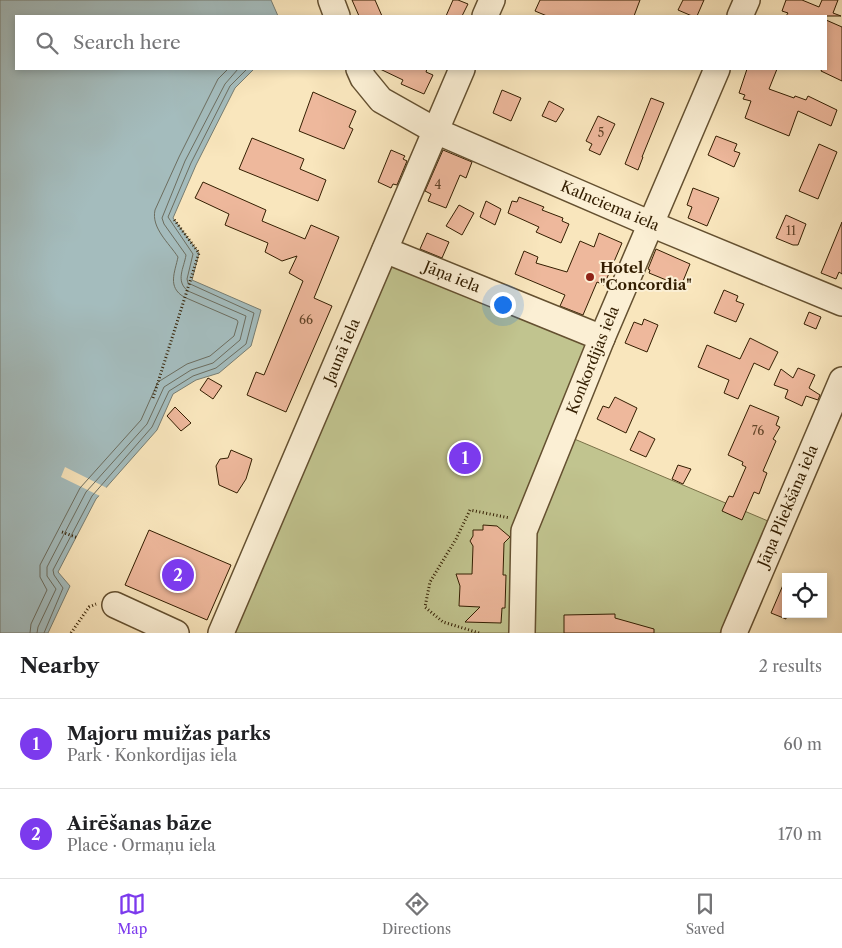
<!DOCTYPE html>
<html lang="en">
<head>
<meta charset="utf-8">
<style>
	:root { --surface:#fff; --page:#f2f2f2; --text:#202124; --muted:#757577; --line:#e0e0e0; --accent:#7c3aed }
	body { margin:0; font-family:"Libre Caslon Text",serif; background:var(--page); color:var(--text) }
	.controls { position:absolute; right:15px; bottom:15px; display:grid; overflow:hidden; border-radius:0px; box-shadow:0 2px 8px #0003 }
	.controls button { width:45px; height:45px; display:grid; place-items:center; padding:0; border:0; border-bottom:1px solid var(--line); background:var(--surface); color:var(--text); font:25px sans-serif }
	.you { position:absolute; left:502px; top:304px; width:18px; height:18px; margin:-12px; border:4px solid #fff; border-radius:50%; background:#1a73e8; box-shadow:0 0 0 8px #1a73e833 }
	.badge { display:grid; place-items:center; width:32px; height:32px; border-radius:50%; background:var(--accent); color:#fff; font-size:16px; font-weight:700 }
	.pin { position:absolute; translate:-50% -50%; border:2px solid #fff; box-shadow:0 1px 5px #0006 }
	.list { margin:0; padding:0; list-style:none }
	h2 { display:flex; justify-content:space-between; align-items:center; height:65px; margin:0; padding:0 20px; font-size:21px }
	h2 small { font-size:16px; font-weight:400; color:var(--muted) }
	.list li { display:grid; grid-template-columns:32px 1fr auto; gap:15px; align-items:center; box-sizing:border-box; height:90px; padding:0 20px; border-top:1px solid var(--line) }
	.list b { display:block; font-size:19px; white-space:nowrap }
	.list p { margin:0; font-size:16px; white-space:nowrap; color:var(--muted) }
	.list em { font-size:16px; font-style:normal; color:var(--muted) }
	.icon { flex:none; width:28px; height:28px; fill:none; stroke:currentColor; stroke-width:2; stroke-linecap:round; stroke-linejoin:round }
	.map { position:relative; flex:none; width:842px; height:633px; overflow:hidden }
	.search { position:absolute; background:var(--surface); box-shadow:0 2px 8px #0003; left:15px; right:15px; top:15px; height:55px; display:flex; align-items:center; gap:12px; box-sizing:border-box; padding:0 18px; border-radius:0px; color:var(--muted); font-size:19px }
	.sheet { height:245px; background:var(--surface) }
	nav { display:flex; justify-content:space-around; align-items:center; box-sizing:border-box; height:70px; border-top:1px solid var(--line); background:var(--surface); font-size:14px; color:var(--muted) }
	nav a { display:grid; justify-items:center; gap:2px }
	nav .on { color:var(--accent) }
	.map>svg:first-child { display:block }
	.green { fill:#c1c48f; stroke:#7a7148 }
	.water { fill:#a4bcbd; stroke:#777d72 }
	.pier { fill:#f9e6bd }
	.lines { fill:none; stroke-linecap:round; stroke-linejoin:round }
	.shore { stroke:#6c6d5f; stroke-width:1 }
	.building { fill:#eeb89c; stroke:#331e01 }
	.minor-casing { stroke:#645030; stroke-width:28 }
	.path { stroke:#331e01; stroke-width:3; stroke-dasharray:1 2.5; stroke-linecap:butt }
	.minor { stroke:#fbefd4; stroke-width:25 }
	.poi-dot { fill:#8f2418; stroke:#fbefd4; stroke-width:2 }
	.labels { text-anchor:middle; stroke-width:4; stroke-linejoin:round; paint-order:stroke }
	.number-label { font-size:12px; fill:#624428 }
	.street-label { font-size:15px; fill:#331e01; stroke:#fbefd4 }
	.poi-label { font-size:15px; font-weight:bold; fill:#331e01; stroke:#fbefd4; text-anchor:start }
</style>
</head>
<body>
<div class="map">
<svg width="842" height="633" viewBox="0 0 842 633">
	<rect width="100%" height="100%" fill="#f9e6bd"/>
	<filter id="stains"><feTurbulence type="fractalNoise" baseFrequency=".004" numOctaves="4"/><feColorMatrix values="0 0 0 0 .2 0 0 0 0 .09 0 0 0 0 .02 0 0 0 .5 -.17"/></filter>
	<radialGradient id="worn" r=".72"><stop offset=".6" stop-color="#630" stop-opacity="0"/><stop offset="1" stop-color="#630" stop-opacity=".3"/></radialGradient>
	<path class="green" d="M392 264 591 343 572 438 768 521 720 633H234Z"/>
	<path class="water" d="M0 0H271L278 16H16V69H254L235 88 196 165 173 218 199 253 192 280 261 310 251 346 219 373 196 380 173 394 157 430 96 499 58 572 70 586 48 633H0Z"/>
	<path class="pier" d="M65 467 107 488 100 496 61 477Z"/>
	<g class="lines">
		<g class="shore">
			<path d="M30 633 31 624 47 590 40 577V565L80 488 141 420 158 382 187 364 210 356 234 336 238 322 237 320 184 297C167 287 175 272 178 257 169 243 151 228 155 210L179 157 218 79 228 69"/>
			<path d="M37 633 38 627 56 589 47 576V567L86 492 147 424 164 387 191 370 213 363 240 340 246 316 188 291C175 281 184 268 186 255L164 224 162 218 185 161 225 84 238 69"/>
			<path d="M44 633 63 588 54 575 53 570 92 496 152 427 169 391 193 376 216 368 246 344 254 313 188 283 187 279 193 254 168 217 191 163 230 86 247 69"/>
		</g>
	</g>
	<g class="building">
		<path d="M352 0H375L382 16H359Z"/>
		<path d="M453 0H458L468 4 462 16H446Z"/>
		<path d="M540 0H640L634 16H547L535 11Z"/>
		<path d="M683 0H704L697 16H692L678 10Z"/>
		<path d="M786 0H802L819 7 822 0H838L833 13 841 16H786L788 13 782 11Z"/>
		<path d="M826 20 842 27V81L821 71 822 69H826Z"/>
		<path d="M380 69H427L426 72 433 75 424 94 401 84 403 80Z"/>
		<path d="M747 69H777L769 89 794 98 795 96 806 100 808 96 837 110 831 126 798 111 789 136 745 118 751 101 743 99 745 95 739 93Z"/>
		<path d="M502 90 521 98 511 121 493 113Z"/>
		<path d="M313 92 356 111 349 127 353 129 344 149 299 131Z"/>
		<path d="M651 98 664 103 642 157H643L638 170 625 164Z"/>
		<path d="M549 101 564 109 556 122 542 116Z"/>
		<path d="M598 116 615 124 600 155 589 150 592 144 586 141Z"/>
		<path d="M716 136 737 144 734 151 740 153 734 167 708 155Z"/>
		<path d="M252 138 304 159 300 169 326 180 318 201 239 169Z"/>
		<path d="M819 144 837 152 818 199 799 191Z"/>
		<path d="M391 150 405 156 403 159 407 161 397 185 393 184 391 188 378 182Z"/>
		<path d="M443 150 472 162 466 178 460 175 446 208 428 201 431 194 425 191Z"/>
		<path d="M203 182 266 210 262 221 305 239 311 225 339 237 314 298 332 306 286 412 247 395 256 372 264 375 303 281 289 273 297 256 282 261 265 252 268 243 225 225 229 214 195 198Z"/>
		<path d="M693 188 719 198 707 226 688 218 692 207 687 205Z"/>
		<path d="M519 197 544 207 542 210 563 218 562 221 569 224 561 243 536 232 539 227 508 213 512 201 517 202Z"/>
		<path d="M486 201 501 209 495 225 480 217Z"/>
		<path d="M459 205 474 213 462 235 446 226Z"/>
		<path d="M786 215 806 224 798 245H793L776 238Z"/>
		<path d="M842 222V274L839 272 836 279 821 273Z"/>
		<path d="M427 233 449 242 442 258 420 249Z"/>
		<path d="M599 233 622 243 604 285 597 282 583 315 560 306 565 295 515 274 524 251 538 257 536 263 567 272 580 241 594 247Z"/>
		<path d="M656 249 690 264 681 286 649 273 650 270 648 269Z"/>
		<path d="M724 290 738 296 736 301 744 304 736 322 714 313Z"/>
		<path d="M809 312 821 317 816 329 804 324Z"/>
		<path d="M644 319 658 325 647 352 625 343 634 322 642 325Z"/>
		<path d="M750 338 778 352 769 370 754 363 738 399 724 393 729 380 698 367 707 345 740 359Z"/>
		<path d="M798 368 815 375 809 388 820 395 818 400 806 396 802 406 785 398 788 390 774 385 781 369 793 378Z"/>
		<path d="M208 378 222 386 213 399 200 390Z"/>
		<path d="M615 397 637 408 626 433 597 419 603 406 609 408Z"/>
		<path d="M750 405 779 417 776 425 780 427 773 439 776 441 763 471 767 473 759 494 754 492 742 520 722 511 729 496 733 497 746 467 742 465 743 462 728 455Z"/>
		<path d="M175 407 191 423 181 431 167 416Z"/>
		<path d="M639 431 655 439 646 457 630 450Z"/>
		<path d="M231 450 252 459 246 479 237 493 219 485 216 466 220 459 228 458Z"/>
		<path d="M678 465 691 469 683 484 672 479Z"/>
		<path d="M483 525 497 526 510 537 504 543 503 575H506L505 608H502L501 623 465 622 480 607 459 606 460 586 456 574H472L473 546 470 541 473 536V530H483Z"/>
		<path d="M149 530 231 565 207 620 125 585Z"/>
		<path d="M786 578V619L771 613Z"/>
		<path d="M615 614V618L654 629V633H564V615Z"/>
	</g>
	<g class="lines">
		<defs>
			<g id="minor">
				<path d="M331 0 337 16"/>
				<path d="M485 16 492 0"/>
				<path d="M740 16 747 0"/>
				<path d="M359 69 363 78 381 100 436 131 651 224 842 303"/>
				<path d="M385 250 602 338"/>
				<path d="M115 605 176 633"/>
				<path d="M221 633 462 69"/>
				<path d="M522 633 524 531 602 338 717 69"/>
				<path d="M734 633 842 380"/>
			</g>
		</defs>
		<use href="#minor" class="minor-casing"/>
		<g class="path">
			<path d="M153 398 199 253 173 218"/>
			<path d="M62 532 78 538"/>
			<path d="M71 633 89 607 96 604"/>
			<path d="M479 633 443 622 425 607 430 582 456 539 470 510 510 518"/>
		</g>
		<use href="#minor" class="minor"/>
	</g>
	<circle class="poi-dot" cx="590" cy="277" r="5"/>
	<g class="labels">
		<g class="number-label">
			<text x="601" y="137">5</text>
			<text x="438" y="189">4</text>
			<text x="791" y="235">11</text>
			<text x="306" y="324">66</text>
			<text x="758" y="435">76</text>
		</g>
		<g class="street-label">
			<text transform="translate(610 206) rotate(23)" y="5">Kalnciema iela</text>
			<text transform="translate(452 277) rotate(22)" y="5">Jāņa iela</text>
			<text transform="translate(342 351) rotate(-67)" y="5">Jaunā iela</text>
			<text transform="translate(593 360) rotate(-68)" y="5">Konkordijas iela</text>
			<text transform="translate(788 506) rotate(-67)" y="5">Jāņa Pliekšāna iela</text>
		</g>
		<g class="poi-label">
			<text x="600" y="273">Hotel<tspan x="600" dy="17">"Concordia"</tspan></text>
		</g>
	</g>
	<rect width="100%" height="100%" filter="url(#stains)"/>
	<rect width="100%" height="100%" fill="url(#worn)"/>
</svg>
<div class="controls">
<button><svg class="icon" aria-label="locate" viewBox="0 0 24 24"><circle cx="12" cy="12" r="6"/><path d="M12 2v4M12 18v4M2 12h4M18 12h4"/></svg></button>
</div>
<div class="you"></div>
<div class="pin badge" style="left:465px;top:458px">1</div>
<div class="pin badge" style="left:178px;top:575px">2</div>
<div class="search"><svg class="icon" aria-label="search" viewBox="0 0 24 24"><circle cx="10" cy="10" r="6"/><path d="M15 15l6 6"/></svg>Search here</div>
</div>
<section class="sheet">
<h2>Nearby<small>2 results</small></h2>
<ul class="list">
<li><span class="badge">1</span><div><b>Majoru muižas parks</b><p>Park · Konkordijas iela</p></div><em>60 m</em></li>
<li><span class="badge">2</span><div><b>Airēšanas bāze</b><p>Place · Ormaņu iela</p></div><em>170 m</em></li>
</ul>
</section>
<nav>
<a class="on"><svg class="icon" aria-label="map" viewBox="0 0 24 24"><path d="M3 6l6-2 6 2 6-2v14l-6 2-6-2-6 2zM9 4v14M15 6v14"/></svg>Map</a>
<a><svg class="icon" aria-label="directions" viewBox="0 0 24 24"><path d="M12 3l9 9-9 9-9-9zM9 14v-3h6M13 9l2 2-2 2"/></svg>Directions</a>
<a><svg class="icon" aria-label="saved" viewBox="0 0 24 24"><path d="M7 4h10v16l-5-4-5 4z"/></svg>Saved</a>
</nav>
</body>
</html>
